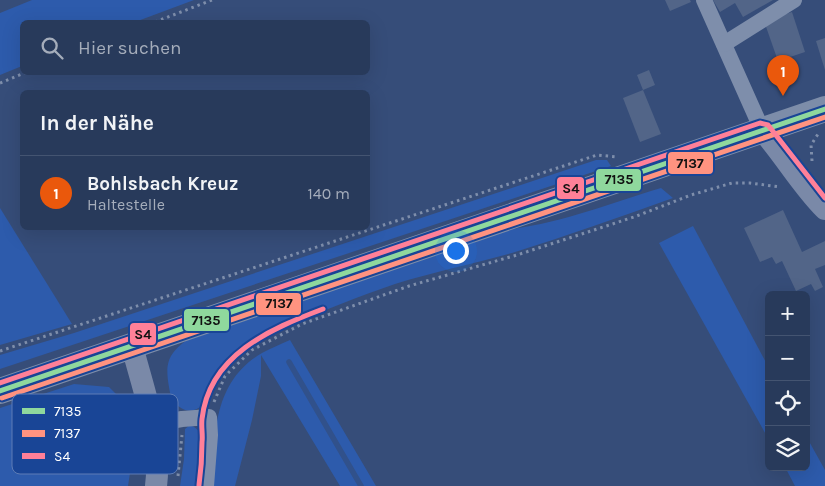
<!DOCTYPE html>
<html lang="de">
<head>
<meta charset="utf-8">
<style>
	:root { --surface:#283a5b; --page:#344564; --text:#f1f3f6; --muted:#a5adbb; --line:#445471; --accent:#ea580c }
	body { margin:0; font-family:Karla,sans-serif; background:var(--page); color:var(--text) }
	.controls { position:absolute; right:15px; bottom:15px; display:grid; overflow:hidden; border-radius:8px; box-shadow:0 5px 20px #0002 }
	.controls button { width:45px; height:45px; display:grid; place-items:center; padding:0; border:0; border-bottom:1px solid var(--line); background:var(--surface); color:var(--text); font:25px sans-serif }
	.you { position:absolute; left:455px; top:250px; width:18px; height:18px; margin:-12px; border:4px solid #fff; border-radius:50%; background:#1a73e8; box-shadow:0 0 0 8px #1a73e833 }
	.badge { display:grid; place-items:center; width:32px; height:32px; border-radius:50%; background:var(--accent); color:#fff; font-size:16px; font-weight:700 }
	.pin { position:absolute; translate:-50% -41px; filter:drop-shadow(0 1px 2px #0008) }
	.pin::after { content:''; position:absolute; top:26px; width:18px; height:15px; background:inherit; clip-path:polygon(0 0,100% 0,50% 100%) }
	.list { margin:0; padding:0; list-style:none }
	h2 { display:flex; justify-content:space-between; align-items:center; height:65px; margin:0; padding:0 20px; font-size:21px }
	h2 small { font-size:16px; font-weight:400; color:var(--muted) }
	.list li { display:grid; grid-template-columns:32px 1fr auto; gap:15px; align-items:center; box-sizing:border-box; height:75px; padding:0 20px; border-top:1px solid var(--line) }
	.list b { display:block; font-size:19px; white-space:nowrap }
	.list p { margin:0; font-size:16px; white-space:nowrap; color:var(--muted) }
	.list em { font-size:16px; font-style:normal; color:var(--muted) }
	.icon { flex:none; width:28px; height:28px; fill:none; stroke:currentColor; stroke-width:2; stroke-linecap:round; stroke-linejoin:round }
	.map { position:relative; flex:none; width:825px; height:486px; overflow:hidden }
	.search { position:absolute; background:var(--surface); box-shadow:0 5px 20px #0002; left:20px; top:20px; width:350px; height:55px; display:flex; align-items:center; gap:12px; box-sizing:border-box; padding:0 18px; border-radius:8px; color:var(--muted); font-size:19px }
	.panel { position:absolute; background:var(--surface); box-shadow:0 5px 20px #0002; left:20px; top:90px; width:350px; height:140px; border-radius:8px }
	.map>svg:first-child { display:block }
	.green { fill:#2d5bac }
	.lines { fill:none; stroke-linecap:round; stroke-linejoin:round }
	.stream { stroke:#31518b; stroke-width:5.5 }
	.building { fill:#526588 }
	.path { stroke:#7e8eab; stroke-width:3; stroke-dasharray:2.5 4; stroke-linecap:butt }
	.street { stroke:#7e8eab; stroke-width:16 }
	.secondary { stroke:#7a89a8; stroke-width:22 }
	.primary { stroke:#7d8da9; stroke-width:26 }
	.bus-1-casing { stroke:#194596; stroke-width:9 }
	.bus-2-casing { stroke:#194596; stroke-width:9 }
	.bus-3-casing { stroke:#194596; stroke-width:9 }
	.bus-1 { stroke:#8fd89d; stroke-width:5 }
	.bus-2 { stroke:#ff9380; stroke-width:5 }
	.bus-3 { stroke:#ff8098; stroke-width:5 }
	.key { fill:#194596; stroke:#5e7db6; stroke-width:1 }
	.key-label { font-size:14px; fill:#fff }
	.line-badge { stroke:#194596; stroke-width:2 }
	.pale-badge-label { font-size:14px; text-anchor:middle; font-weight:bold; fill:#111 }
</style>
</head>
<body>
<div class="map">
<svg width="825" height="486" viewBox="0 0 825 486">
	<rect width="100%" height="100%" fill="#364d79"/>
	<g class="green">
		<path d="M32 0H194L135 22H22V66L0 75V13Z"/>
		<path d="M596 160H607L611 166 0 369V355L74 333Z"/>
		<path d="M661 188 673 198C620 217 566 236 512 253 473 264 433 272 395 284 359 296 324 311 288 325 270 332 245 348 231 361 218 374 208 417 185 410 180 408 176 404 172 402 164 364 163 355 197 333L512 229C564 222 611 203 661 188Z"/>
		<path d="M0 208 72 324 0 345Z"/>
		<path d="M693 226 769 368V440L659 243Z"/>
		<path d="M290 340 376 486H340L261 355V376L252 420 235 486H211C215 436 212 382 262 353 271 348 281 344 290 340Z"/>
		<path d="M74 384 109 387 125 403 138 425 129 430 133 453 128 486H0V408Z"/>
		<path d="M190 425C195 427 200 431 202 436 204 444 197 477 195 486H180L184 459 185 429Z"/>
		<path d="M806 436 825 470V486H795L785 467H806Z"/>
	</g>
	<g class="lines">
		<path class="stream" d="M289 362 361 486"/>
	</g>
	<g class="building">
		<path d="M665 0H690L691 2 670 11Z"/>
		<path d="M713 0H773L743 17 735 3 720 12Z"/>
		<path d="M792 12 805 52 778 61 764 21Z"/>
		<path d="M825 38V70L816 41Z"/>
		<path d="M649 70 655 85 643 90 637 75Z"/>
		<path d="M643 90 661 134 640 142 623 98Z"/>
		<path d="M783 210 802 252 825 241V265L815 269 823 287 815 291 811 284 796 291 782 261 776 264 772 257 760 262 744 228Z"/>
	</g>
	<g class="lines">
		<g class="path">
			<path d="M155 22 212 0"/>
			<path d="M0 83 27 72"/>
			<path d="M812 161 811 145 818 134"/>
			<path d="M0 351 597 155 618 157"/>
			<path d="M214 402 225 376 252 350 302 324 409 286 517 255 634 217 691 195 732 183H750L780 187"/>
			<path d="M178 476 182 435"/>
		</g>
		<g class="street">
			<path d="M704 0 762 130"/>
			<path d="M724 44 794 0"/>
			<path d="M153 424 182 419 209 417 210 435 206 486"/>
		</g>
		<g class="secondary">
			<path d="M762 130C785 156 801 185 825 209"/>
			<path d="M132 346C144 392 162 439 156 486"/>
		</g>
		<path class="primary" d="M0 391 825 109"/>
		<defs>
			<path id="bus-1" d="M0 391 825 109"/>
			<path id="bus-2" d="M2 398 825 117"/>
			<g id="bus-3">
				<path d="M0 383 760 123 768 125 825 198"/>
				<path d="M199 485C201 471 202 457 202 442 203 435 201 427 202 419 209 355 270 329 323 309"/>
			</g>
		</defs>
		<use href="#bus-1" class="bus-1-casing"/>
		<use href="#bus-2" class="bus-2-casing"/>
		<use href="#bus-3" class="bus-3-casing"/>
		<use href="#bus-1" class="bus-1"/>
		<use href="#bus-2" class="bus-2"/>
		<use href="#bus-3" class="bus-3"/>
	</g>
	<rect x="12" y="394" width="166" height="80" rx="8" class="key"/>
	<rect x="22" y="408" width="23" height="6" fill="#8fd89d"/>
	<rect x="22" y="430" width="23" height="7" fill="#ff9380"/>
	<rect x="22" y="453" width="23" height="6" fill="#ff8098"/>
	<g class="key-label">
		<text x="54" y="416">7135</text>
		<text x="54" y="438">7137</text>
		<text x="54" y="461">S4</text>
	</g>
	<g class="line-badge">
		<rect x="667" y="151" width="47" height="24" rx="5" fill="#ff9380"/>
		<rect x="595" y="168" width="47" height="24" rx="5" fill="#8fd89d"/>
		<rect x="556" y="176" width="29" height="24" rx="5" fill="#ff8098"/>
		<rect x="255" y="292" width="47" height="24" rx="5" fill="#ff9380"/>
		<rect x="183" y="308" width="47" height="24" rx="5" fill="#8fd89d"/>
		<rect x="129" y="322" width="28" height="24" rx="5" fill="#ff8098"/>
	</g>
	<g class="pale-badge-label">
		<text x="690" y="168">7137</text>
		<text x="619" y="184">7135</text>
		<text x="571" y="193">S4</text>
		<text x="279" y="308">7137</text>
		<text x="206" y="325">7135</text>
		<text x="143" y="339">S4</text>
	</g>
</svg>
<div class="controls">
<button>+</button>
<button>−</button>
<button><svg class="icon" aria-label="locate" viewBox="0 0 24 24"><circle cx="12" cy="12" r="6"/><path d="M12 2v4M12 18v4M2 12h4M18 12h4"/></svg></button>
<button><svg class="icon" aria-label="layers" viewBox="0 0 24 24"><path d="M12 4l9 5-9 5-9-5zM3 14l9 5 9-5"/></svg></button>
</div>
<div class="you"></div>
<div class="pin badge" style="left:783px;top:96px">1</div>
<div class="search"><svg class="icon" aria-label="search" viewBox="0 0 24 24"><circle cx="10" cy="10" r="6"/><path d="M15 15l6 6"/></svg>Hier suchen</div>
<section class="panel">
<h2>In der Nähe<small></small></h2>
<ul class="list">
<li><span class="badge">1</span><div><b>Bohlsbach Kreuz</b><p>Haltestelle</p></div><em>140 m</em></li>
</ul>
</section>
</div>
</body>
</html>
